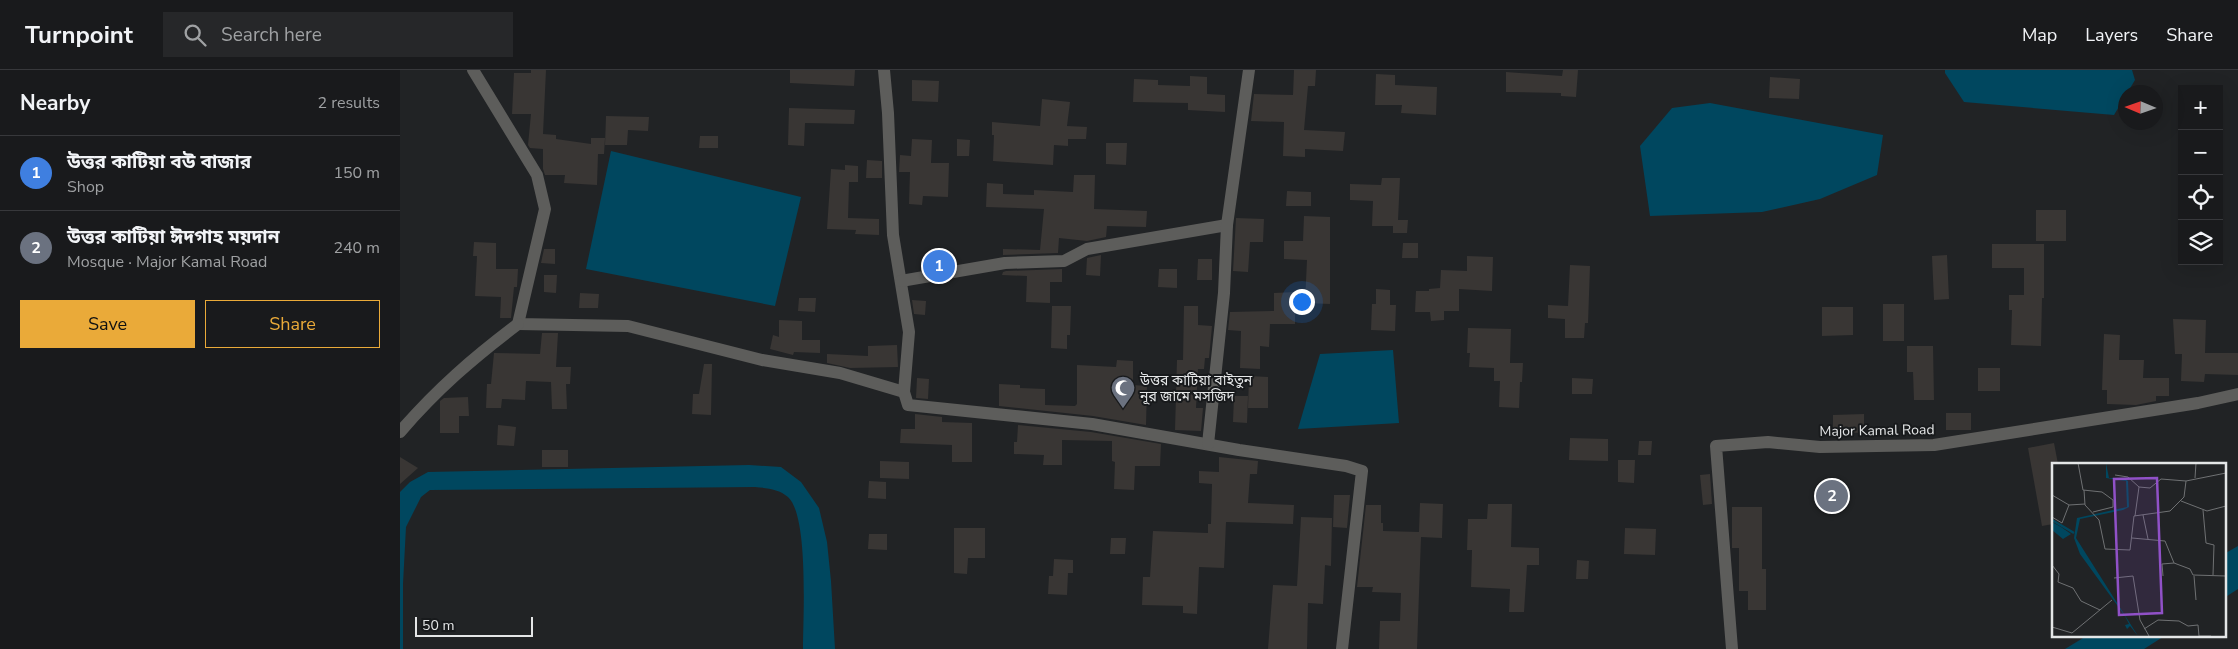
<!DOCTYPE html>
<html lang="en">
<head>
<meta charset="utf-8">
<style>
	:root { --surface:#191a1c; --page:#262729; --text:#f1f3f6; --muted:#9fa1a3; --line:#37383b; --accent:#eaaa39 }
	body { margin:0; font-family:"Nunito Sans","Noto Sans Bengali",sans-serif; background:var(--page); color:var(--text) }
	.controls { position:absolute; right:15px; top:15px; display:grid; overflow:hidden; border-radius:0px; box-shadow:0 5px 20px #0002 }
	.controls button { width:45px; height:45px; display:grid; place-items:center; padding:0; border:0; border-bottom:1px solid var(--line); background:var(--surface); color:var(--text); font:25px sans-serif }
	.compass { position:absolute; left:1718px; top:15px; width:45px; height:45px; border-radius:50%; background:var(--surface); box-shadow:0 5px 20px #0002; rotate:272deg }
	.scale { position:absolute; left:15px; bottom:12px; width:118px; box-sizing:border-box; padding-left:5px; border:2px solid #e4e6e7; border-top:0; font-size:14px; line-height:18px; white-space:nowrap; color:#e4e6e7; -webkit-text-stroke:4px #181a1c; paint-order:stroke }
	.you { position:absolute; left:901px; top:231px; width:18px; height:18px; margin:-12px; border:4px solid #fff; border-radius:50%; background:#1a73e8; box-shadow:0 0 0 8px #1a73e833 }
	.badge { display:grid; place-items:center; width:32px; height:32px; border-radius:50%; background:var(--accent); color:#fff; font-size:16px; font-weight:700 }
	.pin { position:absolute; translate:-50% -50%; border:2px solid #fff; box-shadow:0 1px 5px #0006 }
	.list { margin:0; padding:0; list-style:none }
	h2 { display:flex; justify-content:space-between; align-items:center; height:65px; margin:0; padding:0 20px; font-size:21px }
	h2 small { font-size:16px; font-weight:400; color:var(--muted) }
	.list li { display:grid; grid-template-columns:32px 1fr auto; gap:15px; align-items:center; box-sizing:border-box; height:75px; padding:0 20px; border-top:1px solid var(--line) }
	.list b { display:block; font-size:19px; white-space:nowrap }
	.list p { margin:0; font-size:16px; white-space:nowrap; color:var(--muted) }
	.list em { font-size:16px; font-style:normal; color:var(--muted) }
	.actions { display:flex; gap:10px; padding:15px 20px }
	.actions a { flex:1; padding:11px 0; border:1px solid var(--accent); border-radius:0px; text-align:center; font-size:18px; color:var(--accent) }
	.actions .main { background:var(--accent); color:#111 }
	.icon { flex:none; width:28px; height:28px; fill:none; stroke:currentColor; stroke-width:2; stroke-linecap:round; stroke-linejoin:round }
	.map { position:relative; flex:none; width:1838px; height:579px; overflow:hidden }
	header { display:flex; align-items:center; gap:30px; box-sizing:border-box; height:70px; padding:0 25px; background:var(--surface); border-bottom:1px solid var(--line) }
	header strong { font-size:24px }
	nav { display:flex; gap:28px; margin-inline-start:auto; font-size:18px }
	.search { width:350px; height:45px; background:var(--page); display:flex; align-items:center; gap:12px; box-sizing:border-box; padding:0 18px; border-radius:0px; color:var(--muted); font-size:19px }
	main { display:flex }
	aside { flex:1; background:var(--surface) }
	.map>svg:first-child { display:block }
	.water { fill:#00475f }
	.building { fill:#393634 }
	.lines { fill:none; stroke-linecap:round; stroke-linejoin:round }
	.minor { stroke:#5d5d5b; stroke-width:12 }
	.tertiary { stroke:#5d5d5b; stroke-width:12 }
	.labels { text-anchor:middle; stroke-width:4; stroke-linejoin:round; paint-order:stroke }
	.poi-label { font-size:14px; fill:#e4e6e7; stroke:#181a1c; text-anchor:start }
	.street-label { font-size:14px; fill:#e4e6e7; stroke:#181a1c }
	.inset-river { fill:none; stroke:#00475f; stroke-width:2.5 }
	.inset-road { fill:none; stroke:#6f7173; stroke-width:1 }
	.view { fill:#9051c7; fill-opacity:0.15; stroke:#9051c7; stroke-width:2.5 }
	.inset-edge { fill:none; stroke:#e4e6e7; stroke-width:2.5 }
</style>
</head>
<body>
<header>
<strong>Turnpoint</strong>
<div class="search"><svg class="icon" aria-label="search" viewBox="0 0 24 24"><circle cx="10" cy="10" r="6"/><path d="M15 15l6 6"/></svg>Search here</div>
<nav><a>Map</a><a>Layers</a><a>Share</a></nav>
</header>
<main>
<aside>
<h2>Nearby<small>2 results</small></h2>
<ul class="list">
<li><span class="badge" style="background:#3f7fe0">1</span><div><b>উত্তর কাটিয়া বউ বাজার</b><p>Shop</p></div><em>150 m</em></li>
<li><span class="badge" style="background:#6b7280">2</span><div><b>উত্তর কাটিয়া ঈদগাহ ময়দান</b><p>Mosque · Major Kamal Road</p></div><em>240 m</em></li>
</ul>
<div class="actions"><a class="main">Save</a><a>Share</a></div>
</aside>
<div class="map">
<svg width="1838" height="579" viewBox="0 0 1838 579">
	<rect width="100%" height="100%" fill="#212325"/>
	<g class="water">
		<path d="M1545 0H1732L1735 10 1714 45 1564 32 1545 3Z"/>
		<path d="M1310 33 1483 65 1477 105 1420 129 1362 142 1250 146 1240 76 1272 38Z"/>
		<path d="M211 81 401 127 375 236 186 199Z"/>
		<path d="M993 280 999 353 898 359 920 284Z"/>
		<path d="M349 395 381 397 401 412 419 438 427 472 431 511 435 579H403C403 549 409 446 388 427 379 419 367 418 355 417L30 420 21 427 6 457 3 514V579H0V422L10 412 28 402Z"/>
		<path d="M1838 476V519L1824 528V484Z"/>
		<path d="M1688 565H1766L1744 579H1665Z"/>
	</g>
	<g class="building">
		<path d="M131 0H146L143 64 156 65V69L191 74V68H205L204 84H198L197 115 164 113 165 105H145L143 99V79L130 78 128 75 131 44H112L114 3H131Z"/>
		<path d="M390 0H455L454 16 390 13Z"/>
		<path d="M894 0H916L915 16H908L904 60 945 62 943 81 905 79V87L883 86 884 52 851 51 854 24 893 25Z"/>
		<path d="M1163 0H1178L1176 27 1161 26V23L1106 22V2L1162 6Z"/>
		<path d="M976 4 995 5V15L1037 17 1036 45 1001 43 1002 35H975Z"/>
		<path d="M790 6 807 7V24L825 25V42L788 40V33L733 32 734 9 758 10V15L790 16Z"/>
		<path d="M1370 7 1400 9 1399 29 1369 28Z"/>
		<path d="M512 10 539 11 538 32 512 31Z"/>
		<path d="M642 29 670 32 667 56 687 57 686 69H668V76L654 75 653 95 593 91 594 65H592V52L640 56Z"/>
		<path d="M389 38 455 40 454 54 405 53 404 76 388 75Z"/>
		<path d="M206 46 249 47 248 61 228 60 227 75H205Z"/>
		<path d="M300 66H318V78H299Z"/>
		<path d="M512 69 532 70 531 93H549L548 127 523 126 522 135 509 134 510 102H499L500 85 511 86Z"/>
		<path d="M557 69 570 70 569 86H557Z"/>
		<path d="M706 73H727L726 95 706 94Z"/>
		<path d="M467 90 482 91V108H466Z"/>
		<path d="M445 95 458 96V112H449L448 148 479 149V165L455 164 456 160 427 159 431 99 445 100Z"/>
		<path d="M674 105H695L694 139 747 141 746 157 707 156 706 167 687 171 659 168 658 183 603 185V179L640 180 644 139 586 137 587 113 603 114V124L634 125V120L673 122Z"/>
		<path d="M982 108H1000L998 150H1008L1007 163H993V156H972L973 131 950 130V114L981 115Z"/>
		<path d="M887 121 911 122V136H886Z"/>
		<rect x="1636" y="140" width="30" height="31"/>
		<path d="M904 146 930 147V234L905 233 907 190 884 189V171H903Z"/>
		<path d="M836 148 864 149 863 172H850L848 202 833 201Z"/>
		<path d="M74 172 96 173V199H118L117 217H114L111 248H100L101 227 75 226 77 186H73Z"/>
		<path d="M1003 173H1018V188H1002Z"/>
		<path d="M1592 174H1644V228H1642L1641 276 1611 275 1612 240H1609V225H1624V198H1592Z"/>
		<path d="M144 179H155V194L141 193Z"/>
		<path d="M701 185 700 206 686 205 687 188Z"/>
		<path d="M1547 185 1549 229 1534 230 1532 186Z"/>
		<path d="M1067 186 1093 187 1092 221 1059 219V241H1044V250L1031 251 1030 242H1015L1016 221H1029V219L1040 218 1041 200 1067 201Z"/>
		<path d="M798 189H812V210H797Z"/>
		<path d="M1170 195 1190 196 1188 253H1185L1184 268H1165V249L1148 248V235L1168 236Z"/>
		<path d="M662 199V212H650V233L626 232 627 206 602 205 603 202 606 201Z"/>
		<path d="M759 199H777V218L758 217Z"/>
		<path d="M144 205H157L156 223 144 222Z"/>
		<path d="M976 219 990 220V235H996L995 261 971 260 972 234H976Z"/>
		<path d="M895 222V254H870L869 277 860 276V299L840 298 841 261 828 260 830 242 874 241V223Z"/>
		<path d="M180 223 199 224 198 238H179Z"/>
		<path d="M399 228H416L415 242 398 241Z"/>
		<path d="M512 230 526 231 525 245 514 244Z"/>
		<rect x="1483" y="234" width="21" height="37"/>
		<path d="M652 236H671L670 265H667V279L651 278Z"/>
		<path d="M784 236H798V255L812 256 809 288H805L804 299H798L796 338H803L801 361 775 360 777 290H783Z"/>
		<path d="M1422 237H1453V265L1422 266Z"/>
		<path d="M1773 249 1806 250 1805 283H1838V305L1805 304 1804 312 1781 311 1782 284H1775Z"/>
		<path d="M379 250 402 251V270H420V283L394 282 393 285 370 279 373 265 379 267Z"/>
		<path d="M1068 258 1111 259 1110 293H1123L1122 312H1120L1119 338 1099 337 1100 311H1094V298L1069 297 1070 283H1067Z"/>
		<path d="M142 263H158L156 297H171L170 314H166L167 339H152L151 312 126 311 125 330 102 329 101 338H86L87 314H91L94 283 140 284Z"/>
		<path d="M1704 264 1720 265 1719 290H1744L1743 308H1769V326H1756V331L1736 335 1707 334V320H1702Z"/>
		<path d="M497 275 498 297 450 298 427 293V284L468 286V276Z"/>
		<path d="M1507 276H1533L1534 330H1514L1513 302H1507Z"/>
		<path d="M717 290 733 291V315L747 316 746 355 693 346 599 336V314L620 315V318L645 319V335L675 336 677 334V295L716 297Z"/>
		<path d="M304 294H312L311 345 292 344 293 324H299Z"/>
		<rect x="1578" y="298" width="22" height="23"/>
		<path d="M849 306 868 307V338H848Z"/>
		<path d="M517 308 529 309 528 329 516 328Z"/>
		<path d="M1172 308 1193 309 1192 324H1172Z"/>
		<path d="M834 326H848L847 353 833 352Z"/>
		<path d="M68 327 69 346H59V363H40V331L44 328Z"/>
		<rect x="1546" y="343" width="25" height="17"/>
		<path d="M515 344 542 347V352L572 353V392H552V375L500 373 501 359H515Z"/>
		<path d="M1464 344V363L1433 362V345Z"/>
		<path d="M98 355 116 357 114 376 97 375Z"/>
		<path d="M618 355 691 362 761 374 760 396H735L734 420 714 419 715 392 712 391V371L662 370V395H643L644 385 614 384V372H617Z"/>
		<path d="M1170 368 1208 369V391L1169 390Z"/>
		<path d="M1239 371H1252L1251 385H1238Z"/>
		<path d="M1654 373 1658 394H1653V454L1642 456 1628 378Z"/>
		<rect x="142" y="380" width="26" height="17"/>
		<path d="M0 387 18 398 0 414Z"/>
		<path d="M819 387 858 391 857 404H850L848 433 894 435 893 454 826 452 824 498 799 497 797 544 783 543V536L742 535 743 507H750L753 461 808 463V454H811L812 414 799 413V401L819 402Z"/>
		<path d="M1218 390H1235L1234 413 1218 412Z"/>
		<path d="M480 391 509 392V409L480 408Z"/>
		<path d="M1310 404 1312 434 1303 435 1300 405Z"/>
		<path d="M469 411 486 412V429L468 428Z"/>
		<path d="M934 425H950L947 458 933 457Z"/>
		<path d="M1020 433 1043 434 1042 468 1021 467 1017 579H979L980 551H1000L1001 523 972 522 973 517H957L966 435H981V453H983V461L1019 462Z"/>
		<path d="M1088 434H1112L1111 477 1139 478V495H1127L1124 542H1109L1110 519 1071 517 1072 480H1067L1068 449H1087Z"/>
		<path d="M1332 437H1362V499H1366V540H1348V521H1339V478H1332Z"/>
		<path d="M901 447 932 448 931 496 925 495 923 534 908 533 907 579H868L873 515 897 516Z"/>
		<path d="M554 458H585V488H568L567 504 554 503Z"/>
		<path d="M1225 458 1256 459 1255 485 1224 484Z"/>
		<path d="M469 464H487V480L468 479Z"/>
		<path d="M711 468H726L725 484H710Z"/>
		<path d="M654 489 673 490V503H668L667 525 648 524 649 506H653Z"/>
		<path d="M1177 490 1189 491 1188 509H1176Z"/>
	</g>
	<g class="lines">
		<g class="minor">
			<path d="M73 0 137 105 145 139 118 254 228 256 362 290 440 303 504 322"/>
			<path d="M484 0 488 43 493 165 509 262 504 322 508 335 692 354 839 380 946 396 962 401 942 579"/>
			<path d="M501 211 605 193 664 191 687 179 827 155"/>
			<path d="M0 362C37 319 73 288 118 254"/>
		</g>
		<g class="tertiary">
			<path d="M808 374 824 223 827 155 849 0"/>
			<path d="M1332 579 1316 376 1368 372 1420 377 1534 375 1798 333 1838 324"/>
		</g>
	</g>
	<defs>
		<symbol id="mosque-pin" viewBox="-11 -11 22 30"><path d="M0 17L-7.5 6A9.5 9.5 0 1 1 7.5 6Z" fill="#6b7280" stroke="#181a1c"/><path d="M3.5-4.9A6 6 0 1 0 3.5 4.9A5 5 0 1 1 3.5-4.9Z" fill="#fff"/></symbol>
	</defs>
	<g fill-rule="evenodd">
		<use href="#mosque-pin" x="709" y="304" width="28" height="38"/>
	</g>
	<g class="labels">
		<g class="poi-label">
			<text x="740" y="315">উত্তর কাটিয়া বাইতুন<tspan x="740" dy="16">নূর জামে মসজিদ</tspan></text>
		</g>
		<g class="street-label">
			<text transform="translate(1477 360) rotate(-1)" y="5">Major Kamal Road</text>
		</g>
	</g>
	<g transform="translate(1652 393)">
		<rect width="174" height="174" fill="#212325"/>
		<path d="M54 0 57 15H71L76 18 77 44 71 47 28 56 24 75 86 173 78 163 75 166 73 162 77 161 73 153 28 91 22 75 25 55 75 44 74 18 54 15ZM0 59 9 64 19 71 11 76 0 67Z" fill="#00475f"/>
		<path class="inset-river" d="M0 57 22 70"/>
		<path class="inset-road" d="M26 0 31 27 50 29 61 37V44L41 49M63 12 76 14 87 24M143 15 144 0M32 27 33 42 47 57 53 86 78 87 82 53 118 48 132 34 134 18 174 10M0 32 17 42M129 38 155 48 174 43M151 47 154 80 162 82 161 112M91 52 96 76M83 53 87 24 98 25 109 16 134 18M0 54 10 60 17 42 33 41M80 75 113 78 122 100 138 106 141 112 174 113M0 102 7 111 6 119 21 125 29 138 48 147M111 113 110 101 122 100M142 113 144 137M62 115 81 113 88 157 97 173M0 164 20 170 60 137M92 166 106 157 127 158 136 163 146 162 147 173H159"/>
		<path class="view" d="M105 15 110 150 67 152 62 16Z"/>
		<rect width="174" height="174" class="inset-edge"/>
	</g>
</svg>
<div class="controls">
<button>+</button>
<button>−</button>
<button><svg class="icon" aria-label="locate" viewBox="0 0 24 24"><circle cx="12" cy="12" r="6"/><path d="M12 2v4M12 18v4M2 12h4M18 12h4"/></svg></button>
<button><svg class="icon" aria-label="layers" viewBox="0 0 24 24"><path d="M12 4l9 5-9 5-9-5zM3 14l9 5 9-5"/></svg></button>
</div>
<svg class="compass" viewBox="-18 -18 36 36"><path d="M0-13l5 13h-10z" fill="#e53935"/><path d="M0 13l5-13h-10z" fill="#9fa1a3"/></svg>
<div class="scale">50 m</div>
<div class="you"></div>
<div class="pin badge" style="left:539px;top:196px;background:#3f7fe0">1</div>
<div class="pin badge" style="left:1432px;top:426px;background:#6b7280">2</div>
</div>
</main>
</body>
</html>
